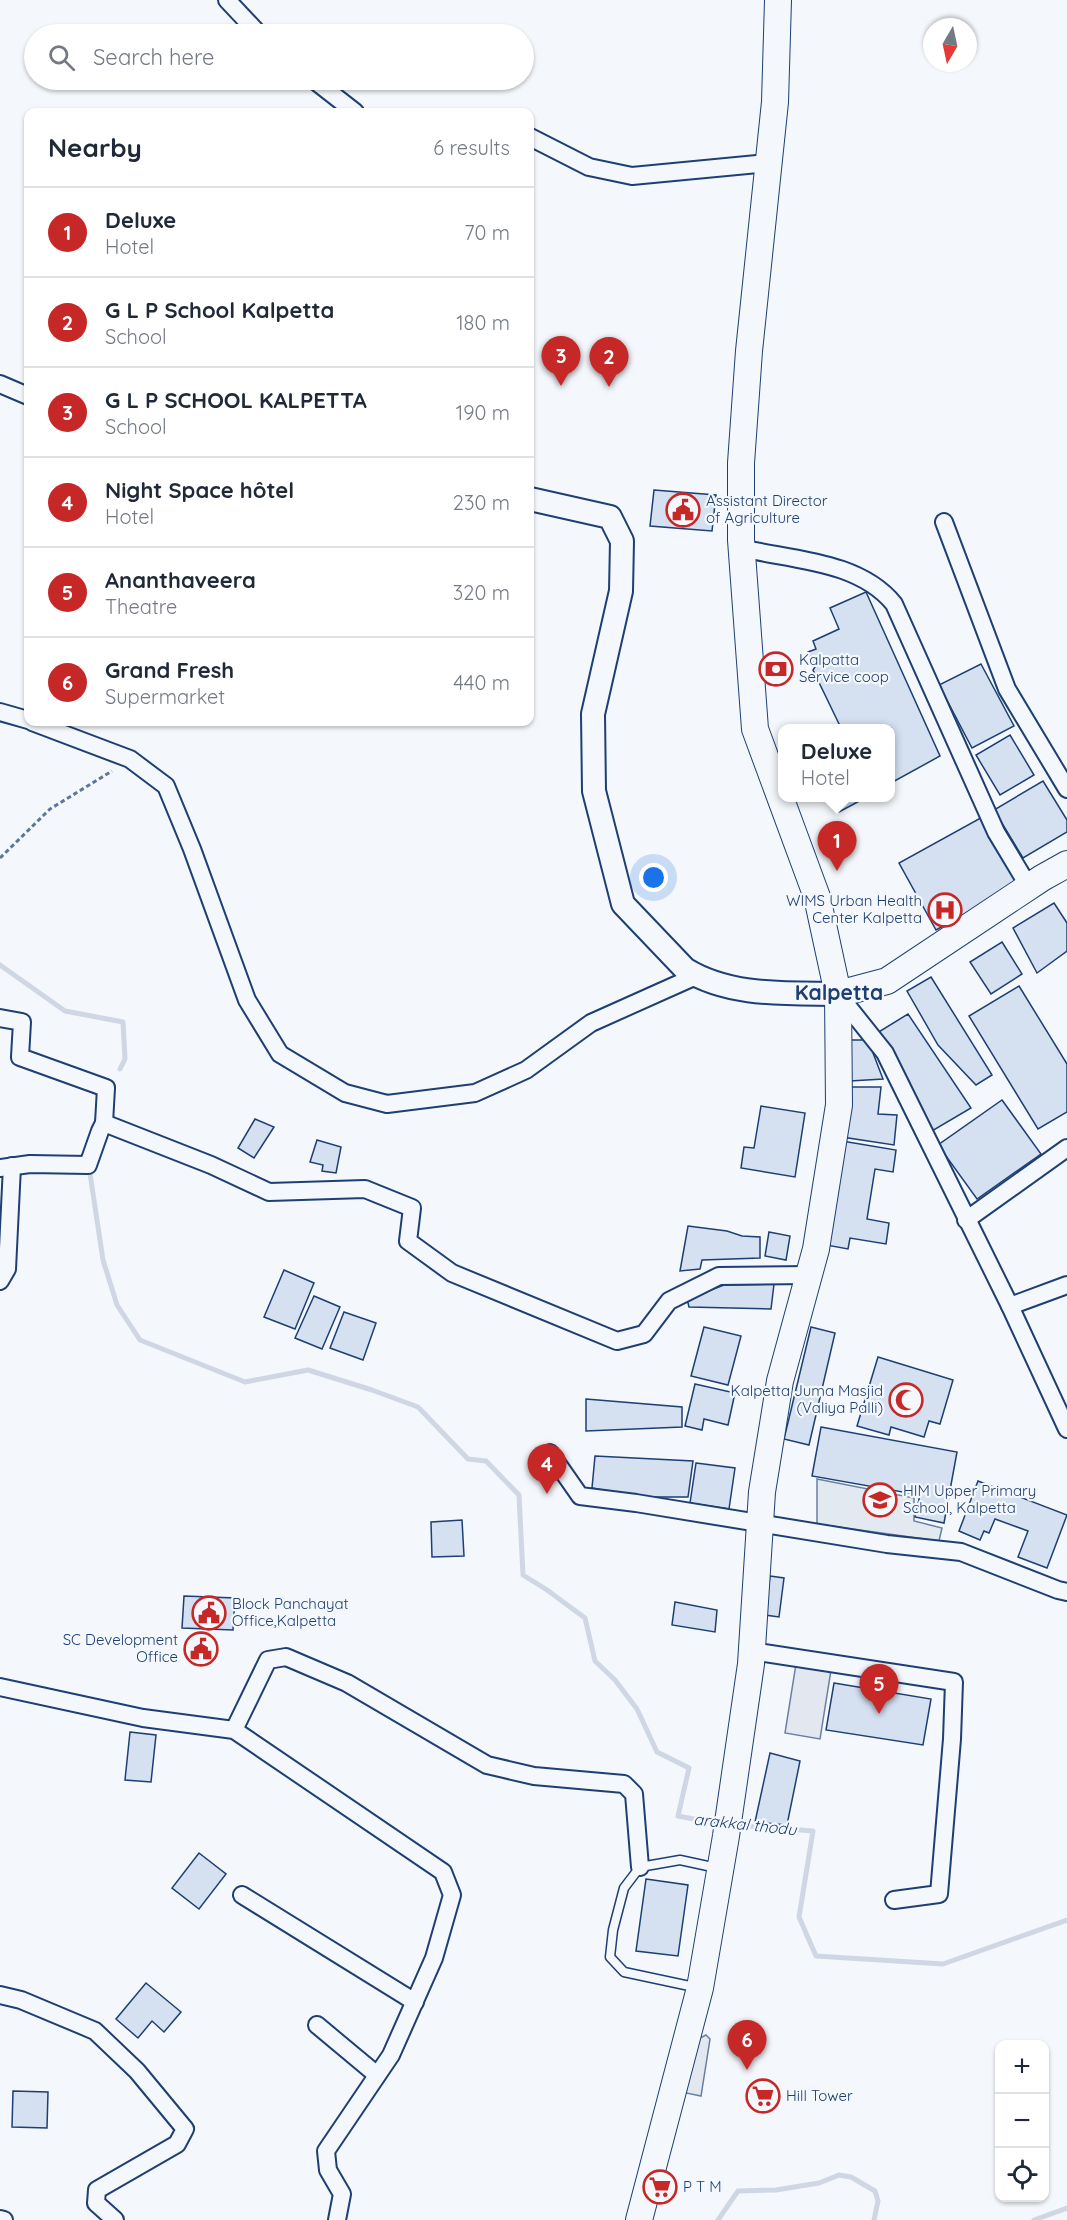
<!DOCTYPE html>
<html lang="en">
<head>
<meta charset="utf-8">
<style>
	:root { --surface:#fff; --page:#f6f6f7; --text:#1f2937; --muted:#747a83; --line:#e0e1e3; --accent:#c62828 }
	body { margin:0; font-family:Quicksand,sans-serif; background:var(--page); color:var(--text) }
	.controls { position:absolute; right:18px; bottom:18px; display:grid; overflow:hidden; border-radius:12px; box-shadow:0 2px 4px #0004 }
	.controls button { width:54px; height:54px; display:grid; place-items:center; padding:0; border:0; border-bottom:2px solid var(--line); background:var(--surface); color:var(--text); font:30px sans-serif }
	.compass { position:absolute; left:923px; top:18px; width:54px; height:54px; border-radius:50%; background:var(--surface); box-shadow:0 2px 4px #0004; rotate:189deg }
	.you { position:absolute; left:654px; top:878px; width:21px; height:21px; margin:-15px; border:4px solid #fff; border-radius:50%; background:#1a73e8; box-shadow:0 0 0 9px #1a73e833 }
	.badge { display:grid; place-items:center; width:39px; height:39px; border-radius:50%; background:var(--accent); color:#fff; font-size:20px; font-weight:700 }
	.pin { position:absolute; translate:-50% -50px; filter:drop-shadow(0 2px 3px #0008) }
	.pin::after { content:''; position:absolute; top:32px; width:21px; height:18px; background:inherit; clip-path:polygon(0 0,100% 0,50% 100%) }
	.popup { position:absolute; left:778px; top:724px; width:117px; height:78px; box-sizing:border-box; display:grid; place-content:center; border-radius:12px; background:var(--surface); filter:drop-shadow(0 2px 4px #0005); font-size:20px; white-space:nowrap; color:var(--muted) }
	.popup b { font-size:22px; color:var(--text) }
	.popup::after { content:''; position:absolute; left:50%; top:100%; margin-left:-12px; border:12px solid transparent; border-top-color:var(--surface) }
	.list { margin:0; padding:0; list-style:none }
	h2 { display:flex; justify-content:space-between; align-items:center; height:78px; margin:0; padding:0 24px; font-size:26px }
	h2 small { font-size:20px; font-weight:400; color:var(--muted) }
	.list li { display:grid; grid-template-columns:39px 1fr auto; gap:18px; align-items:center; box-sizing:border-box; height:90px; padding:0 24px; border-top:2px solid var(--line) }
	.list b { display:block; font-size:22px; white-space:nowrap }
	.list p { margin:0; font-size:20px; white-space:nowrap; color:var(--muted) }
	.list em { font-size:20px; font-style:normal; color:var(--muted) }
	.icon { flex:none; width:33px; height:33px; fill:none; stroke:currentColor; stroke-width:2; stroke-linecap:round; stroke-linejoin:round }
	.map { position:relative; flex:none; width:1067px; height:2220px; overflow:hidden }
	.search { position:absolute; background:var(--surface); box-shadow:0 2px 4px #0004; left:24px; top:24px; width:510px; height:66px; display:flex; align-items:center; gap:15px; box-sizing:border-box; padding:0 21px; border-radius:33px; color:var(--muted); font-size:22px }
	.panel { position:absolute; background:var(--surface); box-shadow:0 2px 4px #0004; left:24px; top:108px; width:510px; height:618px; border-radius:12px }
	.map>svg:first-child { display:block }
	.green { fill:#e3e9f0; stroke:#687fa3; stroke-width:1.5 }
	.parking { fill:#e3e8f0; stroke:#687fa3; stroke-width:1.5 }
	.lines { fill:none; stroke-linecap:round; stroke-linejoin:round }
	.stream { stroke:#cfd7e4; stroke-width:5 }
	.building { fill:#d5e0f0; stroke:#1d3f73; stroke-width:1.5 }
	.lane-casing { stroke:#1d3f73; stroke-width:11 }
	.street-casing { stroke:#1d3f73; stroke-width:20 }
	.secondary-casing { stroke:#1d3f73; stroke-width:26 }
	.primary-casing { stroke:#1d3f73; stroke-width:28 }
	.path { stroke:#5e769c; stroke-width:3; stroke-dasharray:4.5 3; stroke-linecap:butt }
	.lane { stroke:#f4f7fb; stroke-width:8 }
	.street { stroke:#f4f7fb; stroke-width:16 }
	.secondary { stroke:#f4f7fb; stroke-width:22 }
	.primary { stroke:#f4f7fb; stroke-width:26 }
	.labels { text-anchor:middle; stroke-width:4.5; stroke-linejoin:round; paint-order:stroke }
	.poi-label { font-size:15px; fill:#1d3f73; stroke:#f4f7fb; text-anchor:start }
	.water-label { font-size:16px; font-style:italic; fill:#1d3f73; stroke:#f4f7fb }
	.district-label { font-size:21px; font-weight:bold; fill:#1d3f73; stroke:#f4f7fb }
</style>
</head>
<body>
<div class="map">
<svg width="1067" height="2220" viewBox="0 0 1067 2220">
	<rect width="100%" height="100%" fill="#f4f7fb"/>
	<path class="green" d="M817 1479 914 1498V1521L942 1528 939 1541 817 1524Z"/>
	<g class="parking">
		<path d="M796 1664 831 1670 820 1739 785 1733Z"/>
		<path d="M706 2035 710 2039 701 2096 686 2093 694 2041Z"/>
	</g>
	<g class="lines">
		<g class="stream">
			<path d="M0 965 65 1011 123 1022 125 1059 120 1069"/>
			<path d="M89 1167 103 1260 117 1305 140 1340 245 1382 308 1370 372 1390 418 1407 468 1459 486 1461 519 1495 523 1575 547 1590 585 1618 595 1661 615 1680 637 1709 657 1752 689 1768 678 1816 720 1824"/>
			<path d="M736 1825 813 1831 799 1917 816 1956 943 1964 1067 1920"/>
			<path d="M718 2220 738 2191 776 2190 819 2183 839 2175 851 2177 875 2191 878 2201 874 2220"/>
			<path d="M1034 2220 1067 2208"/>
		</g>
	</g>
	<g class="building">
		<path d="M654 490 716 495 712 531 650 526Z"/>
		<path d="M866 592 940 756 891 783V728H841L813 670 815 667 808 652 816 649 813 641 839 629 830 608Z"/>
		<path d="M981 664 1014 726 972 748 939 685Z"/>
		<path d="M1010 735 1034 775 1000 795 976 755Z"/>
		<path d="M1043 781 1067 820V832L1023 858 994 810Z"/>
		<path d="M834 798H865L839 812Z"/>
		<path d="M986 815 1024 882 936 930 899 863Z"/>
		<path d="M1054 903 1067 923V951L1037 973 1013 928Z"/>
		<path d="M1002 942 1022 974 991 994 970 962Z"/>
		<path d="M931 977 992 1075 976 1085 938 1045 907 991Z"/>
		<path d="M1019 986 1067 1064V1112L1038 1129 969 1016Z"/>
		<path d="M908 1014 971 1108 932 1131 877 1033Z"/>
		<path d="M849 1040H868L883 1079 850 1081Z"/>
		<path d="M850 1087H881L878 1114 897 1115 894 1145 842 1137Z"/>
		<path d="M1002 1100 1041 1154 977 1199 938 1145Z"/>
		<path d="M761 1106 805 1113 795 1177 741 1168 744 1147 754 1148Z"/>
		<path d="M255 1119 274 1127 254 1158 238 1148Z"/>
		<path d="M317 1140 341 1147 336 1173 322 1171 323 1165 310 1162Z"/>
		<path d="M842 1141 896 1150 893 1172 875 1169 867 1219 889 1223 886 1244 850 1238 848 1249 826 1245Z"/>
		<path d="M688 1226 727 1231 742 1236 760 1237V1258L702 1260 700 1269 680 1271Z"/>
		<path d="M769 1232 790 1236 786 1260 765 1256Z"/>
		<path d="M284 1270 314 1283 295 1329 264 1317Z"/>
		<path d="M774 1284 771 1309 689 1307 687 1299 724 1285Z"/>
		<path d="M314 1296 340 1307 322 1349 295 1338Z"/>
		<path d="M344 1312 376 1323 363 1360 330 1348Z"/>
		<path d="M704 1327 741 1336 728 1385 691 1376Z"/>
		<path d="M811 1327 835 1333 809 1445 784 1439Z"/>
		<path d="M878 1357 953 1380 940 1424 929 1421 924 1437 891 1427 889 1435 857 1426Z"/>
		<path d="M695 1384 735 1393 728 1425 704 1419 702 1430 685 1426Z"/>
		<path d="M586 1399 682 1407V1427L586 1431Z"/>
		<path d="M821 1427 957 1452 944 1523 915 1517 920 1495 812 1476Z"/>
		<path d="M595 1456 693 1461 688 1497H641L592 1488Z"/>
		<path d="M696 1463 735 1468 729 1509 690 1503Z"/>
		<path d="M978 1481 1067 1515 1047 1568 1018 1557 1028 1531 995 1519 989 1533 984 1531 980 1540 959 1531Z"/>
		<path d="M462 1520 464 1556 432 1557 431 1522Z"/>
		<path d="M770 1576 784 1578 779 1617 765 1615Z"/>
		<path d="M184 1596 235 1598 233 1630 182 1628Z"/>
		<path d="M675 1602 717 1610 715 1632 672 1625Z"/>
		<path d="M834 1683 931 1699 923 1745 826 1730Z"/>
		<path d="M130 1732 156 1735 151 1782 125 1780Z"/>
		<path d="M770 1753 800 1761 787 1825 755 1822Z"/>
		<path d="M199 1853 226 1874 199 1909 172 1888Z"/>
		<path d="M646 1879 688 1885 678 1956 636 1951Z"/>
		<path d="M146 1983 181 2012 164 2032 152 2021 138 2038 116 2019Z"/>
		<path d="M13 2091 48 2092 47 2128 12 2127Z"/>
	</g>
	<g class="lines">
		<defs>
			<path id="lane" d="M699 1988 624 1972 610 1957 613 1930 624 1888 640 1867 680 1860 717 1868"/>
			<g id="street">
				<path d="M227 0 259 34"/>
				<path d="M314 80 355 112"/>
				<path d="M530 137 589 167 632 176 768 163"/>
				<path d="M0 384 28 396"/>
				<path d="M944 522 1007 689 1067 789"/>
				<path d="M742 550H750C798 560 861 563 894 604L996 832 1029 887"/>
				<path d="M0 712 28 720"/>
				<path d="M32 722 130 759 166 786 192 849 247 1000 280 1054 345 1093 387 1104 475 1093 526 1070 591 1023 696 976"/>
				<path d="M838 994 885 1053 1010 1306 1067 1429"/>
				<path d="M0 1018 22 1022 20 1057 106 1088 104 1123 100 1131 88 1165 30 1164 0 1168"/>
				<path d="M104 1123 211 1165 269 1192 365 1189 412 1208 408 1241 452 1273 617 1341 644 1334 669 1301 719 1276 809 1275"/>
				<path d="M966 1220 1067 1148"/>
				<path d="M0 1281 7 1269 12 1166"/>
				<path d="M1010 1306 1067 1285"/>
				<path d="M550 1453 580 1496 636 1503 887 1544 961 1552 1058 1590 1067 1592"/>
				<path d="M751 1651 954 1682 952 1739 939 1894 894 1900"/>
				<path d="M0 1687 143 1718 234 1730 443 1872 452 1895 434 1958 391 2055 326 2151 328 2170 342 2194 337 2220"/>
				<path d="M234 1730 268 1660 286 1657 347 1683 487 1765 534 1776 624 1784 634 1794 640 1867"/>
				<path d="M242 1895 415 2002"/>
				<path d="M0 1995 21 2000 95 2031 137 2071 185 2129 177 2144 97 2190 96 2203 115 2220"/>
				<path d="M317 2025 377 2075"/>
				<path d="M0 2219 4 2220"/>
			</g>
			<path id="secondary" d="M530 499 610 517 622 541 621 591 593 714 594 791 623 904 685 969C730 997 787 993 838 994"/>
			<g id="primary">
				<path d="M838 994 887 981 1042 878 1067 864"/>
				<path d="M639 2220 700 1988 726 1836 751 1664 762 1492 780 1381 816 1249 839 1105 838 994 817 897 755 729 741 540V463L749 351 775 102 778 0"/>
			</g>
		</defs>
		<use href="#lane" class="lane-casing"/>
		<use href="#street" class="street-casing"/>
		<use href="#secondary" class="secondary-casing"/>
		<use href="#primary" class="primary-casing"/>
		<path class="path" d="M0 858 50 809 112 771"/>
		<use href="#lane" class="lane"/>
		<use href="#street" class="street"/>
		<use href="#secondary" class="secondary"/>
		<use href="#primary" class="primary"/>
	</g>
	<defs>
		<symbol id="civic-ring" viewBox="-11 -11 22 22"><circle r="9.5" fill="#f4f7fb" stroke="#c62828" stroke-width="1.5"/><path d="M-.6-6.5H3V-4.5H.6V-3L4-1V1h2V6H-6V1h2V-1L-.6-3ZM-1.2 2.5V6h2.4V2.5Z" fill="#c62828"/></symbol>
		<symbol id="bank-ring" viewBox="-11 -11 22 22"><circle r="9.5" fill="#f4f7fb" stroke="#c62828" stroke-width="1.5"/><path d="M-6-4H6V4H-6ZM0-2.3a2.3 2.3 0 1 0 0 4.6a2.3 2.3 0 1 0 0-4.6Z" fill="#c62828"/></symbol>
		<symbol id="hospital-ring" viewBox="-11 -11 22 22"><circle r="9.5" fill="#f4f7fb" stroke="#c62828" stroke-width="1.5"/><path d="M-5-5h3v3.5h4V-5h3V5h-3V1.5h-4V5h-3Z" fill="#c62828"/></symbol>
		<symbol id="mosque-ring" viewBox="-11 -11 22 22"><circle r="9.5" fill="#f4f7fb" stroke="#c62828" stroke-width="1.5"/><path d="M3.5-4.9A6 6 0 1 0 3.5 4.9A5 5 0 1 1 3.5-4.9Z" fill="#c62828"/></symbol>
		<symbol id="school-ring" viewBox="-11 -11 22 22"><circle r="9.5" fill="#f4f7fb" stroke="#c62828" stroke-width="1.5"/><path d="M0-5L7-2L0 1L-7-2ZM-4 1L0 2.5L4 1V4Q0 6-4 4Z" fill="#c62828"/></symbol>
		<symbol id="supermarket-ring" viewBox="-11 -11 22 22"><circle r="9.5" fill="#f4f7fb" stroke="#c62828" stroke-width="1.5"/><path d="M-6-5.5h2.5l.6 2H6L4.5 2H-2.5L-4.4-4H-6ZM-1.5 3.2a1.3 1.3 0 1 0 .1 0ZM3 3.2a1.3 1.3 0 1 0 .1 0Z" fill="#c62828"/></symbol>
	</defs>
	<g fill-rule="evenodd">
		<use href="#civic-ring" x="664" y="491" width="38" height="38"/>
		<use href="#bank-ring" x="757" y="650" width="38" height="38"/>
		<use href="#hospital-ring" x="926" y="891" width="38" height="38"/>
		<use href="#mosque-ring" x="887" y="1381" width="38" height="38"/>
		<use href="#school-ring" x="861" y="1481" width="38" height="38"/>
		<use href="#civic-ring" x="190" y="1594" width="38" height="38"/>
		<use href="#civic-ring" x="182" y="1630" width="38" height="38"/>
		<use href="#supermarket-ring" x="744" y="2077" width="38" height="38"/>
		<use href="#supermarket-ring" x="641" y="2168" width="38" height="38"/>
	</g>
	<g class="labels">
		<g class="poi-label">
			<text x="706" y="506">Assistant Director<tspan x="706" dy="17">of Agriculture</tspan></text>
			<text x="799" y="665">Kalpatta<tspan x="799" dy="17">Service coop</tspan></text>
			<text x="922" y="906" text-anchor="end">WIMS Urban Health<tspan x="922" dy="17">Center Kalpetta</tspan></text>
			<text x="883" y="1396" text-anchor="end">Kalpetta Juma Masjid<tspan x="883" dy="17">(Valiya Palli)</tspan></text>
			<text x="903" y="1496">HIM Upper Primary<tspan x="903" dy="17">School, Kalpetta</tspan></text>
			<text x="232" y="1609">Block Panchayat<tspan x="232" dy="17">Office,Kalpetta</tspan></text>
			<text x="178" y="1645" text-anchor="end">SC Development<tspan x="178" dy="17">Office</tspan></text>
			<text x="786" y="2101">Hill Tower</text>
			<text x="683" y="2192">P T M</text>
		</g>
		<g class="water-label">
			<text transform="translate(745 1824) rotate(6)" y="6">arakkal thodu</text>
		</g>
		<g class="district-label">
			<text x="839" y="1000">Kalpetta</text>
		</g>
	</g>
</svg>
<div class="controls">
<button>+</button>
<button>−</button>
<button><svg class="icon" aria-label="locate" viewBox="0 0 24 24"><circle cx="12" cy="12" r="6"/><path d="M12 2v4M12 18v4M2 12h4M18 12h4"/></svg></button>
</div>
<svg class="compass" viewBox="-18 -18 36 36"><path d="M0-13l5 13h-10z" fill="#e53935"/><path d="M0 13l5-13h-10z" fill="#747a83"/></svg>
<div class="you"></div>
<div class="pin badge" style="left:837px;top:871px">1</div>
<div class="popup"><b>Deluxe</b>Hotel</div>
<div class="pin badge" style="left:609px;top:387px">2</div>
<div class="pin badge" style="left:561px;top:386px">3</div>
<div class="pin badge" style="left:547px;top:1494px">4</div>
<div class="pin badge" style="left:879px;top:1714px">5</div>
<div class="pin badge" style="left:747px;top:2070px">6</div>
<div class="search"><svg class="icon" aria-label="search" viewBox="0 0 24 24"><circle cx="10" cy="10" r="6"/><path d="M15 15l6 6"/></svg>Search here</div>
<section class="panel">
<h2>Nearby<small>6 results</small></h2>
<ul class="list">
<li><span class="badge">1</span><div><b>Deluxe</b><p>Hotel</p></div><em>70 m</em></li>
<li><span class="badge">2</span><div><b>G L P School Kalpetta</b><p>School</p></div><em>180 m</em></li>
<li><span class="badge">3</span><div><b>G L P SCHOOL KALPETTA</b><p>School</p></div><em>190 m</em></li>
<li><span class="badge">4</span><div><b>Night Space hôtel</b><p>Hotel</p></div><em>230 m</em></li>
<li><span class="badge">5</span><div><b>Ananthaveera</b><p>Theatre</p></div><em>320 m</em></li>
<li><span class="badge">6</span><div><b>Grand Fresh</b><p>Supermarket</p></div><em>440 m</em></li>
</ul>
</section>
</div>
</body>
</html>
